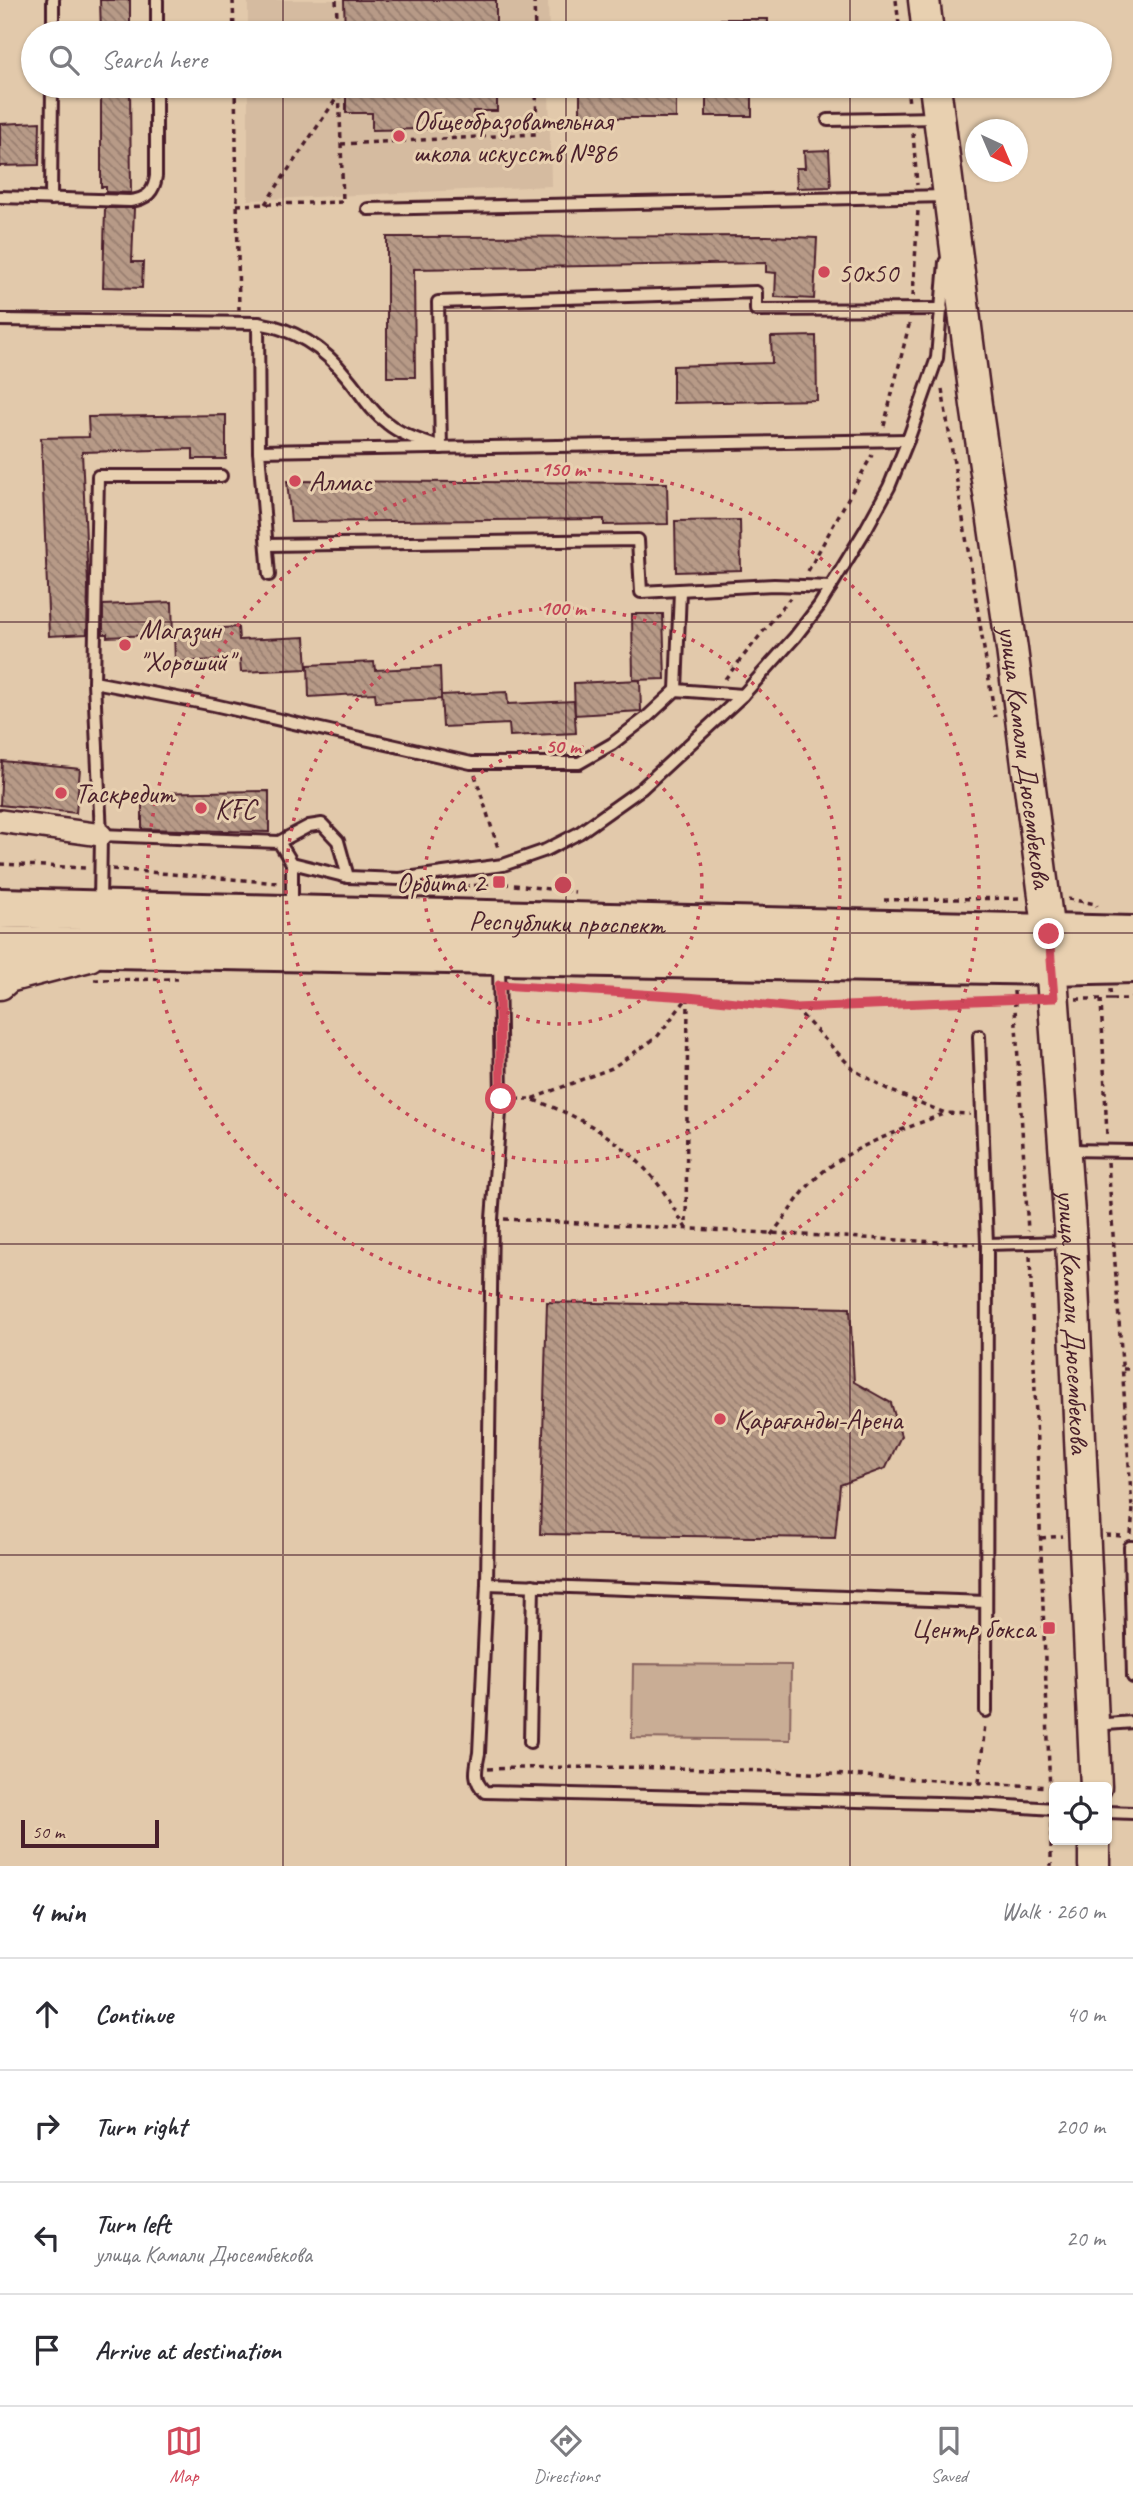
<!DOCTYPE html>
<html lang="en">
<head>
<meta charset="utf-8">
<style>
	:root { --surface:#fff; --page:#f7f7f7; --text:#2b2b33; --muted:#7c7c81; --line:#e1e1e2; --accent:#d1495b }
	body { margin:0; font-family:Caveat,sans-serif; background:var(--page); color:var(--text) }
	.controls { position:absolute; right:21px; bottom:21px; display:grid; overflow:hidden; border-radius:7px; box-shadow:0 2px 5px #0004 }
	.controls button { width:63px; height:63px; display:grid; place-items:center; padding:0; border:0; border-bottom:2px solid var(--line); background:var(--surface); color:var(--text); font:35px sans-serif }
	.compass { position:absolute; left:965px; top:119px; width:63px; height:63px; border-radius:50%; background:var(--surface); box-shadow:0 2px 5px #0004; rotate:136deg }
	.scale { position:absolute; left:21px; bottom:18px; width:138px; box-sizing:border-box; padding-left:7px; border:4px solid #4a1f2b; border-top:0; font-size:19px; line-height:24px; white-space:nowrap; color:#4a1f2b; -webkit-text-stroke:5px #e8d0b0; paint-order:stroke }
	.stop { position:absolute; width:21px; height:21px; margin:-16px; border:5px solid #d1495b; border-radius:50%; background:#fff }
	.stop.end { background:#d1495b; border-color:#fff; box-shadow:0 2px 7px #0008 }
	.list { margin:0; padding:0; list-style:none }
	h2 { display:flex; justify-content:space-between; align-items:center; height:91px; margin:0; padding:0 28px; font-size:30px }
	h2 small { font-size:23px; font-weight:400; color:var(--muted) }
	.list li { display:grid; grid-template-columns:46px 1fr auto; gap:21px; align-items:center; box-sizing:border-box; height:112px; padding:0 28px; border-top:2px solid var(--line) }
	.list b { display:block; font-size:26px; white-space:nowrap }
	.list p { margin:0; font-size:23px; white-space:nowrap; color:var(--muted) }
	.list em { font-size:23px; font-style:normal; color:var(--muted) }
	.icon { flex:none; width:38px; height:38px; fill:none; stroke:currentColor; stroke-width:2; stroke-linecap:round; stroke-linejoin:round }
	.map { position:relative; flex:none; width:1133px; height:1866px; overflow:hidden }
	.search { position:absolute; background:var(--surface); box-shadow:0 2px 5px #0004; left:21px; right:21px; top:21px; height:77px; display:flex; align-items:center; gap:18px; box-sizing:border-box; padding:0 24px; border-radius:38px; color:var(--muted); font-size:26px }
	.sheet { height:539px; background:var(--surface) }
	nav { display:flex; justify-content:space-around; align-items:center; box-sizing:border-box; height:98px; border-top:2px solid var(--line); background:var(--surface); font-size:19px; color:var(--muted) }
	nav a { display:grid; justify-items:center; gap:4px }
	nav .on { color:var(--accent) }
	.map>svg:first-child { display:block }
	.built { fill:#d5bba0 }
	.green { fill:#c9ad95; stroke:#8a6660; stroke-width:2 }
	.building { fill:url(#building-back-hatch); stroke:#4a1f2b; stroke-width:2 }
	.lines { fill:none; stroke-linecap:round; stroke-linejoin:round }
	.lane-casing { stroke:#4a1f2b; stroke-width:16 }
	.street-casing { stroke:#4a1f2b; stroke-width:26 }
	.secondary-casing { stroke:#4a1f2b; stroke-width:35 }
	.highway-casing { stroke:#4a1f2b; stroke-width:44 }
	.path { stroke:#4a1f2b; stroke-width:3.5; stroke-dasharray:5 5; stroke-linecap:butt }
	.lane { stroke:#e8d0b0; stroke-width:10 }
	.street { stroke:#e8d0b0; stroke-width:21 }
	.secondary { stroke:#e8d0b0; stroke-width:30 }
	.highway { stroke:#e8d0b0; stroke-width:38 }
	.route { stroke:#d1495b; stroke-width:9 }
	.grid { fill:none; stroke:#4a1f2b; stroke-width:2; stroke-opacity:0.55 }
	.ring { fill:none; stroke:#c44556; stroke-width:3.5; stroke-dasharray:3.5 7 }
	.poi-dot { fill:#d1495b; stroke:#e8d0b0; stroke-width:2.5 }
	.labels { text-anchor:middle; stroke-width:6; stroke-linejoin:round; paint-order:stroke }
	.poi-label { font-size:28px; fill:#4a1f2b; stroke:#e8d0b0; text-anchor:start }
	.street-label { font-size:28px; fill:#4a1f2b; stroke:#e8d0b0 }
	.centre { fill:#c44556; stroke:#e8d0b0; stroke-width:3.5 }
	.ring-label { font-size:21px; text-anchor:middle; font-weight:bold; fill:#c44556; stroke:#e8d0b0; stroke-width:6; stroke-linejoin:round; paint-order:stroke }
</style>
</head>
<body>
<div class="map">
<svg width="1133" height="1866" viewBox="0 0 1133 1866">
	<defs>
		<pattern id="building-back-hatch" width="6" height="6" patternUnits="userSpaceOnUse" patternTransform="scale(1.75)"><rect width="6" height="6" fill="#b79a87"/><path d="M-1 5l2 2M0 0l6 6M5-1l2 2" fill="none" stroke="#977d6f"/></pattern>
	</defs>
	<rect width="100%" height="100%" fill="#e2c9ab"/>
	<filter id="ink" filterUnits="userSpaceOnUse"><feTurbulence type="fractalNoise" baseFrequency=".0143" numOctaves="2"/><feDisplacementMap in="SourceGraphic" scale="14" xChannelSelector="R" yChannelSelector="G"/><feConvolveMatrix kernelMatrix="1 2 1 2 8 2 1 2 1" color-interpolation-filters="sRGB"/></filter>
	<g filter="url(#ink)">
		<g class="built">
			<path d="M248 0H548L549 33H248Z"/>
			<path d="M248 86H549L551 186 248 200Z"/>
		</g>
		<path class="green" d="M633 1664 791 1665 790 1740 632 1738Z"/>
		<g class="building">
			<path d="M100 0H130V33H101Z"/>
			<path d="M344 0H496V33H345Z"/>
			<path d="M721 19H768V33H722Z"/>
			<path d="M101 86H130L131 193 106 192V187H101Z"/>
			<path d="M346 86H497V111H473V128L372 130V113H346Z"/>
			<rect x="580" y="86" width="96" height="32"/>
			<rect x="706" y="86" width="46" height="30"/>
			<path d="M40 122 39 165 0 166V124Z"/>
			<path d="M829 150 831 187 797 188 796 168H805L804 151Z"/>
			<path d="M105 208H134L132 262H143L142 288 103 287Z"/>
			<path d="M768 236 817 238 814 299 775 297 776 273 766 272V263L414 269 415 377H387V237Z"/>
			<path d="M816 336 817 400 673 403V366L772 363 771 337Z"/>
			<path d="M226 415V459H193V449L82 452 88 584 87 634 49 636 41 438 89 437 88 417Z"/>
			<path d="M287 481 667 483 668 524 604 525V519L291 522Z"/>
			<path d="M740 520 741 570 676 572 675 521Z"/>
			<path d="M172 602 173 634 107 637V634H103V605Z"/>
			<path d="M632 614H663L665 679 633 680Z"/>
			<path d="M238 627 239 640 305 637 307 669 241 672 240 659 175 662 174 631Z"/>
			<path d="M374 662 375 670 440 667 441 695 507 692 508 704 574 701 576 733 510 736 509 724 443 727 441 696V699L376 702 375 693 309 697 308 665Z"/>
			<path d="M640 680 641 711 575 715 574 683Z"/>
			<path d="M2 761 80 769 76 813 0 805Z"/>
			<path d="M269 791V832L142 829V793Z"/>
			<path d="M547 1302 850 1308 854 1382 891 1403 901 1436 886 1468 840 1485 835 1538 540 1534Z"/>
		</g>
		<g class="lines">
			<defs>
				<g id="lane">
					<path d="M53 33V0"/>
					<path d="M157 33V0"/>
					<path d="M828 120 937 118"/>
					<path d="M0 197 130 201C147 199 154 192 156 176V86"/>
					<path d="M51 199 52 86"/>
					<path d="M368 209 946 196"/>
					<path d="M0 320 258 323 259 451"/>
					<path d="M258 323C295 329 325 349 348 378 361 393 371 412 387 423 403 436 422 441 441 448L438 302 756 292V310L942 309"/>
					<path d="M267 545 638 540 641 592 774 585 831 587"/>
					<path d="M269 575 259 451 908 440"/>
					<path d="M94 682 214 705 471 763H579L612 744 647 717 676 690 743 695"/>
					<path d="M676 690 680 591"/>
					<path d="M101 835 279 842 292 863V908"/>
					<path d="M279 842 309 826 322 824 338 841 348 877 399 879 503 865 546 850 579 833 641 789 743 695 795 637 819 606 866 529 889 487 908 440 937 358 945 262"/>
					<path d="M292 863 348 877"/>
					<path d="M100 903 101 835 94 682 98 476H221"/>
					<path d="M499 961 501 1099 492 1219 487 1584 479 1753C476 1768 472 1780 485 1792L979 1804 1054 1809"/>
					<path d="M979 1036 987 1244 986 1711"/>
					<path d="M1066 1150 1133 1151"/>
					<path d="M987 1244 1068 1242"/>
					<path d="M1133 1547H1130L1133 1677"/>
					<path d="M487 1584 986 1602"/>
					<path d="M1094 1725 1133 1722"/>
					<path d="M530 1742 533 1585"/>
					<path d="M1107 1812 1133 1813"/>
				</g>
				<path id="street" d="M0 821 101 835"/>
				<g id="secondary">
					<path d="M924 0 928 33"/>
					<path id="s1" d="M935 86 976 405 1012 649 1049 934 1071 1242 1096 1787"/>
					<path d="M0 984 8 977 89 956"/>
					<path d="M1094 1866V1840"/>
				</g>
				<g id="highway">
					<path id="s2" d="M0 908 1133 936"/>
					<path d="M0 946 1051 965 1133 963"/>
				</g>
			</defs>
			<use href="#lane" class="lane-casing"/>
			<use href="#street" class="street-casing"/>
			<use href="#secondary" class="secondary-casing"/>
			<use href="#highway" class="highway-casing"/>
			<g class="path">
				<path d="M233 0 234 33"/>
				<path d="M336 0 338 33"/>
				<path d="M534 0 535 33"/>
				<path d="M896 0 900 33"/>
				<path d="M235 86 239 310"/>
				<path d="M907 86 909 104"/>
				<path d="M913 133 917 185"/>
				<path d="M341 144 537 134 536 86"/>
				<path d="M265 204 338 96"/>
				<path d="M237 205 343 202 339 86"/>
				<path d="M913 296 918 210"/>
				<path d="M942 389 995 717"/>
				<path d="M884 426 910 321"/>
				<path d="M808 571 872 455"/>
				<path d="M725 679 790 598"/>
				<path d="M475 775 499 851"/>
				<path d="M0 864 87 868"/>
				<path d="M112 869 279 883"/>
				<path d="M464 886 506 884 575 892"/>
				<path d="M1068 899 1096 904 1097 906"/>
				<path d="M884 900 1023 898"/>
				<path d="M94 980 178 979"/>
				<path d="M514 986 688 997 795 1008 1030 999"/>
				<path d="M1014 991 1028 1231"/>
				<path d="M688 997 686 1228C675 1212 666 1192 653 1178 621 1139 578 1115 531 1099L612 1068 657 1037Z"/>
				<path d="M1076 999H1111L1110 989"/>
				<path d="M1101 999 1107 1137"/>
				<path d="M1111 999H1133"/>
				<path d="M795 1008 854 1070 889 1090 945 1113 970 1114"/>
				<path d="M515 1099H531"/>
				<path d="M1108 1162 1132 1508"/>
				<path d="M504 1219 975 1244"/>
				<path d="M771 1235C785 1218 797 1198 812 1182 846 1147 898 1132 943 1114"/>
				<path d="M1030 1256 1050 1794"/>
				<path d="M1123 1369H1133"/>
				<path d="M1131 1534 1133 1508"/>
				<path d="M1106 1535 1123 1536"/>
				<path d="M1041 1538 1063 1536"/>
				<path d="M488 1769C675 1762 864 1776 1050 1787"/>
				<path d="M979 1782 985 1724"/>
				<path d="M1051 1823V1866"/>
			</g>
			<use href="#lane" class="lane"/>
			<use href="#street" class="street"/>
			<use href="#secondary" class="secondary"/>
			<use href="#highway" class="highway"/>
		</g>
	</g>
	<g class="lines" filter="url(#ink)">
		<path class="route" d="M501 1099 499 985 688 997 794 1008 1054 998 1049 934"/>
	</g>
	<path class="grid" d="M283 0V33M566 0V33M850 0V33M283 86V1866M566 86V1866M850 86V1866M0 311H1133M0 622H1133M0 933H1133M0 1244H1133M0 1555H1133"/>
	<g class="ring">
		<circle cx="563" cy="885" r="139"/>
		<circle cx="563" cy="885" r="277"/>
		<circle cx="563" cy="885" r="416"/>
	</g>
	<g class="poi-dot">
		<circle cx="399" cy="136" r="7"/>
		<circle cx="824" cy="272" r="7"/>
		<circle cx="295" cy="481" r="7"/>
		<circle cx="125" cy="645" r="7"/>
		<circle cx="61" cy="793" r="7"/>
		<circle cx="201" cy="808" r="7"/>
		<rect x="492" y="875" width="14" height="14" rx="3.5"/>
		<circle cx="720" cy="1419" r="7"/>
		<rect x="1042" y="1621" width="14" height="14" rx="3.5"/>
	</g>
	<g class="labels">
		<g class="poi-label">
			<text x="413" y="130">Общеобразовательная<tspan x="413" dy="32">школа искусств №86</tspan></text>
			<text x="838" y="282">50х50</text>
			<text x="309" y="491">Алмас</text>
			<text x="139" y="639">Магазин<tspan x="139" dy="32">"Хороший"</tspan></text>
			<text x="75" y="803">Таскредит</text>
			<text x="215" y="818">KFC</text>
			<text x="485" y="892" text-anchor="end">Орбита 2</text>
			<text x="734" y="1429">Қарағанды-Арена</text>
			<text x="1035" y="1638" text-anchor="end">Центр бокса</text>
		</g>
		<g class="street-label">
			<text dy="10" stroke="none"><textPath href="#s1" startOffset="677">улица Камали Дюсембекова</textPath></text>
			<text dy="10" stroke="none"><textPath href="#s2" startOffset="567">Республики проспект</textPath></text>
			<text dy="10" stroke="none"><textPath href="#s1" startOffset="1244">улица Камали Дюсембекова</textPath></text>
		</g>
	</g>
	<circle cx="563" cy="885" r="10" class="centre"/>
	<g class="ring-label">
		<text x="563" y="476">150 m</text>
		<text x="563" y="615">100 m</text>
		<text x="563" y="753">50 m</text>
	</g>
</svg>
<div class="controls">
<button><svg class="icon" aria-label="locate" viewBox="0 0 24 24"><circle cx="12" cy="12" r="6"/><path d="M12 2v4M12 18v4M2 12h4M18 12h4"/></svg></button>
</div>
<svg class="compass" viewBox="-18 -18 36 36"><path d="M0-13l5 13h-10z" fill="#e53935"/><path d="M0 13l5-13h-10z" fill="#7c7c81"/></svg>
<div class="scale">50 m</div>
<div class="stop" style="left:501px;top:1099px"></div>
<div class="stop end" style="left:1049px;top:934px"></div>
<div class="search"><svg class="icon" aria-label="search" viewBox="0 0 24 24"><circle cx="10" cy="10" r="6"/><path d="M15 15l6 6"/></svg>Search here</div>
</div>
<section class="sheet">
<h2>4 min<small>Walk · 260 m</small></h2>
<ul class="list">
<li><svg class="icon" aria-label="ahead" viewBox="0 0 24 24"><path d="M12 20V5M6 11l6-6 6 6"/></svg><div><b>Continue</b></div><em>40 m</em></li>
<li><svg class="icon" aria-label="right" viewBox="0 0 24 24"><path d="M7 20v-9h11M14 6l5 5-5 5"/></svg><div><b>Turn right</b></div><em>200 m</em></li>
<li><svg class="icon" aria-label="left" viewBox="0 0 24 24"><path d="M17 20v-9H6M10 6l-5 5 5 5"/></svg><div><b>Turn left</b><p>улица Камали Дюсембекова</p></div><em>20 m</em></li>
<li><svg class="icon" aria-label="arrive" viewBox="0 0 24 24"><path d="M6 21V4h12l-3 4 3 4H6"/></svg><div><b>Arrive at destination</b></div></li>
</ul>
</section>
<nav>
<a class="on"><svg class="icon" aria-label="map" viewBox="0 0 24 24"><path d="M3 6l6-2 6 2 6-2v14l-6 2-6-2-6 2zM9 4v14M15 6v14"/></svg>Map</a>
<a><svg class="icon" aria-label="directions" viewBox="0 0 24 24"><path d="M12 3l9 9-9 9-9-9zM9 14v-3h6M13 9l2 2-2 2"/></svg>Directions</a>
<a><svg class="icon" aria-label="saved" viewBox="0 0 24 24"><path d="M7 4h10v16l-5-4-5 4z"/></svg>Saved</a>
</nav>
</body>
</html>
